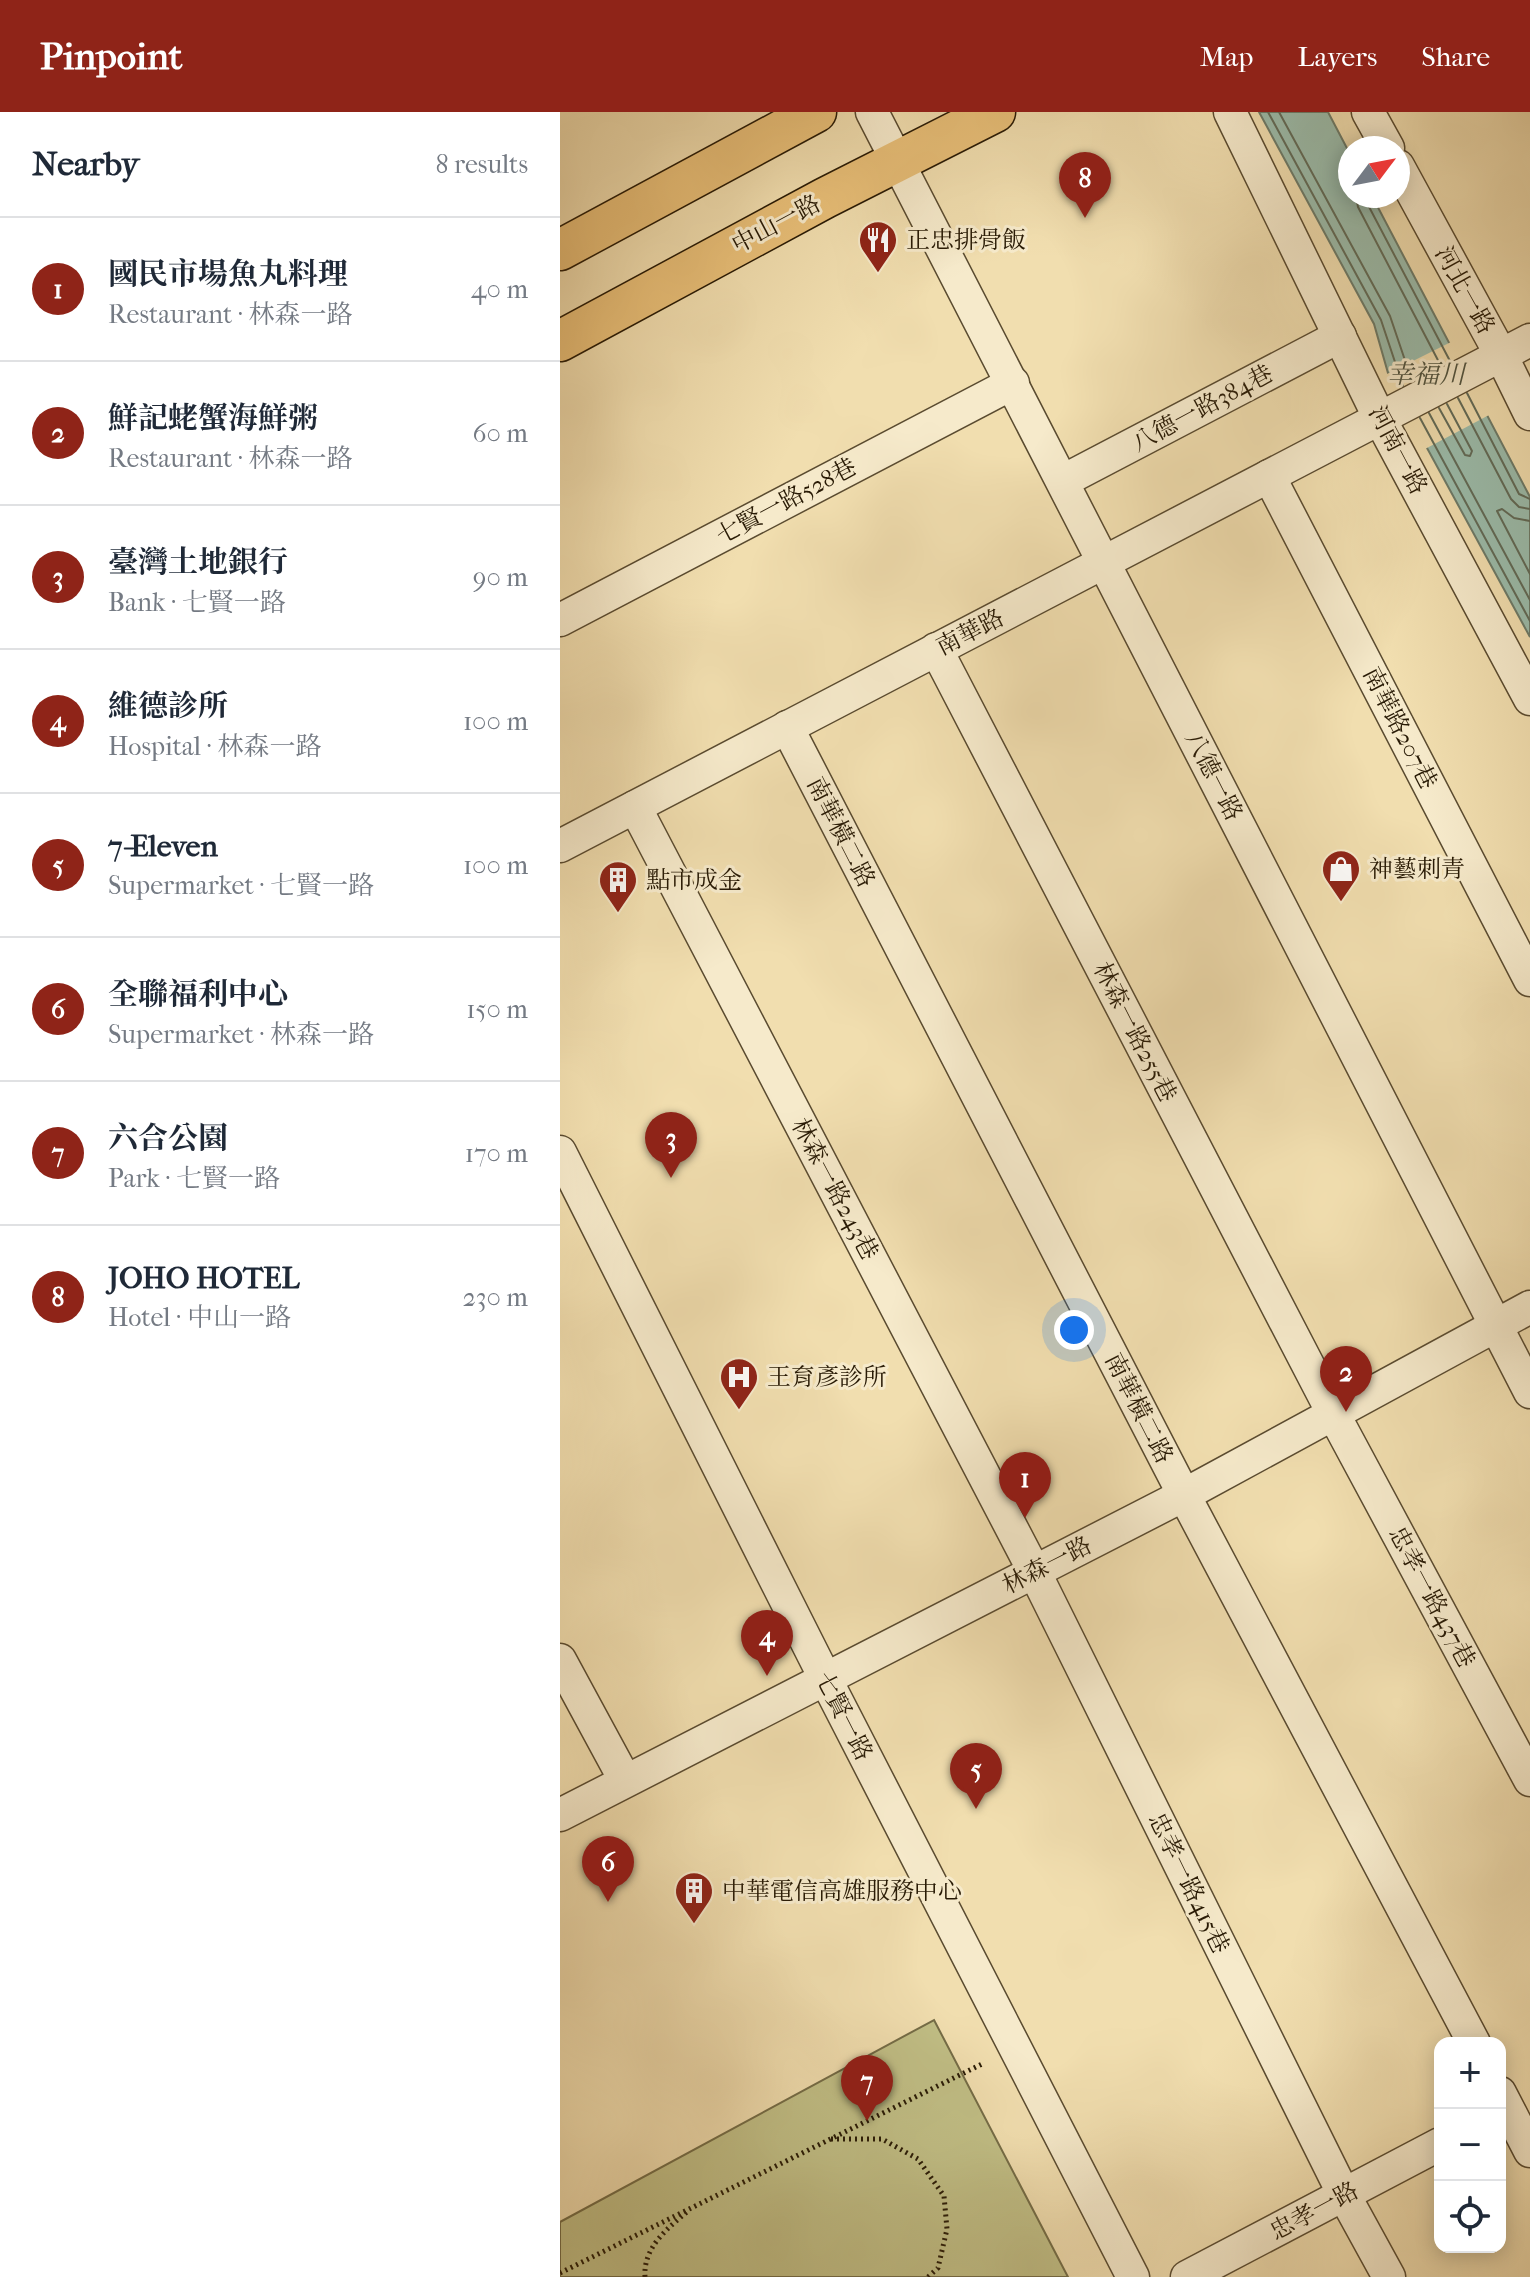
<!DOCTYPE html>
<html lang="en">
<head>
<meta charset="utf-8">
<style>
	:root { --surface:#fff; --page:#f2f2f3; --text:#1f2937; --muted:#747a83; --line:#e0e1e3; --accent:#8f2418 }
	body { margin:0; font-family:"IM FELL French Canon","Noto Serif TC",serif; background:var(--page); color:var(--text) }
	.controls { position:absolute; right:24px; bottom:24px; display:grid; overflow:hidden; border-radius:16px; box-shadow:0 4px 20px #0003 }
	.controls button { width:72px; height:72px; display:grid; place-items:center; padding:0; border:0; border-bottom:2px solid var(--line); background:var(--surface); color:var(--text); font:40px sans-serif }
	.compass { position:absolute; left:778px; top:24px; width:72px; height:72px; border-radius:50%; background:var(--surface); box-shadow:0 4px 20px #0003; rotate:58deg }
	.you { position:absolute; left:514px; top:1218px; width:28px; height:28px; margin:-20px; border:6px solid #fff; border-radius:50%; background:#1a73e8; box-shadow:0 0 0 12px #1a73e833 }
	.badge { display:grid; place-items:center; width:52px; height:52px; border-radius:50%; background:var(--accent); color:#fff; font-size:26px; font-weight:700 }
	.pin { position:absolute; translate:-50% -66px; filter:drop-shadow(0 2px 4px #0008) }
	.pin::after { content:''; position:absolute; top:42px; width:28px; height:24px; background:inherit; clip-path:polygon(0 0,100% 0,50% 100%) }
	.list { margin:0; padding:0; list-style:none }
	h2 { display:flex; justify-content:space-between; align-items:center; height:104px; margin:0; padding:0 32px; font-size:34px }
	h2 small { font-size:26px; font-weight:400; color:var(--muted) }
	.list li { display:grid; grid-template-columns:52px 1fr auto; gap:24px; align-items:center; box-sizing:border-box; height:144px; padding:0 32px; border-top:2px solid var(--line) }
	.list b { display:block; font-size:30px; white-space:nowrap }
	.list p { margin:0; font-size:26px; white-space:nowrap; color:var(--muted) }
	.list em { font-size:26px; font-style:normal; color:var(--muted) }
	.icon { flex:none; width:44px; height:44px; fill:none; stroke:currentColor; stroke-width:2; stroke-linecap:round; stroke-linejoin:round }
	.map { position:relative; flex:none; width:970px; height:2165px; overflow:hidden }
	header { display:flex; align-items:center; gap:48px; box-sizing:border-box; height:112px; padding:0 40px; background:var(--accent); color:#fff }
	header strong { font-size:38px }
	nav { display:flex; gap:44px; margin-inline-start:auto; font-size:28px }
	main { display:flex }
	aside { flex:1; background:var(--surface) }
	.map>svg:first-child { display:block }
	.green { fill:#c1bf86; stroke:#746c46; stroke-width:2 }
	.water { fill:#9bbcab; stroke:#6d7b69; stroke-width:2 }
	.pier { fill:#f1deaf }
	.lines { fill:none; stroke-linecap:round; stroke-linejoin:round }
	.shore { stroke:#626b58; stroke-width:2 }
	.minor-casing { stroke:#5a4b30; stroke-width:35 }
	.major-casing { stroke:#281a05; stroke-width:43 }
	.path { stroke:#281a05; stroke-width:5; stroke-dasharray:2 4; stroke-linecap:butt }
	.minor { stroke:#f6eacb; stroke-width:32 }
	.major { stroke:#e8bf78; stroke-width:40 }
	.labels { text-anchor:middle; stroke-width:6; stroke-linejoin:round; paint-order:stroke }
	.street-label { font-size:24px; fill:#281a05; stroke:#f6eacb }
	.poi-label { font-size:24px; fill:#281a05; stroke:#f6eacb; text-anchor:start }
	.water-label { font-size:26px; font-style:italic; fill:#50533f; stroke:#f6eacb }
</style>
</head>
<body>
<header>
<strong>Pinpoint</strong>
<nav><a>Map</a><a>Layers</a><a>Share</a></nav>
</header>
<main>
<aside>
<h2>Nearby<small>8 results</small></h2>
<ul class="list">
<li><span class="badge">1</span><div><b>國民市場魚丸料理</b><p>Restaurant · 林森一路</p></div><em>40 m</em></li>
<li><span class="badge">2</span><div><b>鮮記蛯蟹海鮮粥</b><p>Restaurant · 林森一路</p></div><em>60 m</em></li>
<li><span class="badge">3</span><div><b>臺灣土地銀行</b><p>Bank · 七賢一路</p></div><em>90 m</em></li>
<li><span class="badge">4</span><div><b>維德診所</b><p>Hospital · 林森一路</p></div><em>100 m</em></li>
<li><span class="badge">5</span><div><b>7-Eleven</b><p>Supermarket · 七賢一路</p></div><em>100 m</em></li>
<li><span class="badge">6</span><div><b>全聯福利中心</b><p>Supermarket · 林森一路</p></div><em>150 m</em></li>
<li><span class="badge">7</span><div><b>六合公園</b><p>Park · 七賢一路</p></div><em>170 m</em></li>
<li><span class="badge">8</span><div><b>JOHO HOTEL</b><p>Hotel · 中山一路</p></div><em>230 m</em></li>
</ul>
</aside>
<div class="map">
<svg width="970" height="2165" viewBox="0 0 970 2165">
	<rect width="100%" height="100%" fill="#f1deaf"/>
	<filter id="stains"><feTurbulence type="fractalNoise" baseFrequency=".0025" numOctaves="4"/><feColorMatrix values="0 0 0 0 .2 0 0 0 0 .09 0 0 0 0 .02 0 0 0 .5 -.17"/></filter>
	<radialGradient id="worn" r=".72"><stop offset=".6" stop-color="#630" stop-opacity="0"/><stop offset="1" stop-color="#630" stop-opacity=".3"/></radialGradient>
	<path class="green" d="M374 1908 508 2165H0V2110Z"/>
	<path class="water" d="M699 0H768L790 42V84H812L970 385V525L830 268 814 212Z"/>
	<path class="pier" d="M893 229 931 302 865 337 825 263Z"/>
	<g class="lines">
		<g class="shore">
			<path d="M708 0 821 208 843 274"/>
			<path d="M719 0 830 204 852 269"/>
			<path d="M796 84 798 95 881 254"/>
			<path d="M806 84 807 91 890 249"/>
			<path d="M907 281 959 382 970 387"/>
			<path d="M898 286 951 387 959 395 970 397"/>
			<path d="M879 296 905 343 910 344 912 339 887 292"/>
			<path d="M869 301 970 488"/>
			<path d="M860 306 970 509"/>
			<path d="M970 409 954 406 942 397 937 399 970 462"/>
		</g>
		<defs>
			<g id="minor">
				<path d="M312 0 970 1280"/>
				<path d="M670 0 820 307 970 587"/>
				<path d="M808 0 828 36"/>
				<path d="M838 54 941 243 970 302"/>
				<path d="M709 364 970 868"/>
				<path d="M503 369 780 224"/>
				<path d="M0 508 453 271"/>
				<path d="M376 537 774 1303 970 1668"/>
				<path d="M227 615 624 1383 914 1931"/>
				<path d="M75 695 474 1459 784 2083 829 2165"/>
				<path d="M0 734 970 228"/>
				<path d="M0 1040 265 1566 573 2165"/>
				<path d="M0 1548 65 1668"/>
				<path d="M0 1703 624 1383 970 1195"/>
				<path d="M940 1981 970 2039"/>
				<path d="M627 2165 880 2032"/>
			</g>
			<g id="major">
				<path d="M0 138 256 0"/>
				<path d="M0 229 265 86 435 0"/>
			</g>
		</defs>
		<use href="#minor" class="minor-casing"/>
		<use href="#major" class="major-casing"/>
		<g class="path">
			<path d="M271 2027H322L358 2047 384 2084 387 2117 378 2156 368 2165"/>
			<path d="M0 2161 424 1951"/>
			<path d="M85 2165C83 2135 108 2116 128 2099"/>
		</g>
		<use href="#minor" class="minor"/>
		<use href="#major" class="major"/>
	</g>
	<defs>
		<symbol id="restaurant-pin" viewBox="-11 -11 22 30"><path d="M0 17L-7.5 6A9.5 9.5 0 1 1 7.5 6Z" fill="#8f2418" stroke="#f6eacb"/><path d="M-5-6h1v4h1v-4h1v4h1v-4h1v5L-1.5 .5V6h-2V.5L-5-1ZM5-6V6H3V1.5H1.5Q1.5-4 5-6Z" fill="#fff"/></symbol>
		<symbol id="shop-pin" viewBox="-11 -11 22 30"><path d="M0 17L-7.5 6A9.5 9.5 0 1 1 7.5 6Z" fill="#8f2418" stroke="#f6eacb"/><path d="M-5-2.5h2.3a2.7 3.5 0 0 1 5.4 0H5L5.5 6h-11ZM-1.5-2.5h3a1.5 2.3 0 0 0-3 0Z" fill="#fff"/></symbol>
		<symbol id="building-pin" viewBox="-11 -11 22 30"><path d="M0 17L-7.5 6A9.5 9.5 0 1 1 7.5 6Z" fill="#8f2418" stroke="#f6eacb"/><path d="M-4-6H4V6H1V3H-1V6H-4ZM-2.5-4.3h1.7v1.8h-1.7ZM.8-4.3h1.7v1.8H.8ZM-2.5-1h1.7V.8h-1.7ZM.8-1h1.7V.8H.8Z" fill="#fff"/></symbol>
		<symbol id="hospital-pin" viewBox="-11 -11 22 30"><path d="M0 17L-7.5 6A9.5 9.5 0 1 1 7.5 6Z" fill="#8f2418" stroke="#f6eacb"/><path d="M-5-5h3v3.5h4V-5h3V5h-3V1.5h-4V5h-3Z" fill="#fff"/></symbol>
	</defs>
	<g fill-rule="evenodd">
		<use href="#restaurant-pin" x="296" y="106" width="44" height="60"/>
		<use href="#shop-pin" x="759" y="735" width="44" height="60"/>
		<use href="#building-pin" x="36" y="746" width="44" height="60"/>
		<use href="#hospital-pin" x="157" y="1243" width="44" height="60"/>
		<use href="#building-pin" x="112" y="1757" width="44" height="60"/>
	</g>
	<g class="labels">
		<g class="street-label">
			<text transform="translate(216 112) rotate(-28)" y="8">中山一路</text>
			<text transform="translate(905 178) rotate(61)" y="8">河北一路</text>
			<text transform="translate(642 296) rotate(-28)" y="8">八德一路384巷</text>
			<text transform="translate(838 338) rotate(62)" y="8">河南一路</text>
			<text transform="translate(226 389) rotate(-28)" y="8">七賢一路528巷</text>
			<text transform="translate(410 520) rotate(-27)" y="8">南華路</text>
			<text transform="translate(840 616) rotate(63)" y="8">南華路207巷</text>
			<text transform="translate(654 664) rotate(63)" y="8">八德一路</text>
			<text transform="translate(281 720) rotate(63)" y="8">南華橫二路</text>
			<text transform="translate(575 920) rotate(63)" y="8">林森一路255巷</text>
			<text transform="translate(275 1077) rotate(62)" y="8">林森一路243巷</text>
			<text transform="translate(579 1296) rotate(63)" y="8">南華橫二路</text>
			<text transform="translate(487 1453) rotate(-27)" y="8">林森一路</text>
			<text transform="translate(872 1485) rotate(62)" y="8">忠孝一路437巷</text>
			<text transform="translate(284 1604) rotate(63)" y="8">七賢一路</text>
			<text transform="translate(629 1771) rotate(64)" y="8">忠孝一路415巷</text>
			<text transform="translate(754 2099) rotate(-28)" y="8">忠孝一路</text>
		</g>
		<g class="poi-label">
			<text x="346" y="136">正忠排骨飯</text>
			<text x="809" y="765">神藝刺青</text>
			<text x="86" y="776">點市成金</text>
			<text x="207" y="1273">王育彥診所</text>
			<text x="162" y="1787">中華電信高雄服務中心</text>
		</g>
		<g class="water-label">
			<text x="866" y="271">幸福川</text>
		</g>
	</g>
	<rect width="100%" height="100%" filter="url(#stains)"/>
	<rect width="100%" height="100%" fill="url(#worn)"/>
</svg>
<div class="controls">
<button>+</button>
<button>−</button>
<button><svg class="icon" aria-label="locate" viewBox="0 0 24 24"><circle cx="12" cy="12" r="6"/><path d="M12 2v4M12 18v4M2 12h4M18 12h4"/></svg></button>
</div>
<svg class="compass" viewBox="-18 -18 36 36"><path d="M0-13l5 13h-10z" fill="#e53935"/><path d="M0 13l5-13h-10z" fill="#747a83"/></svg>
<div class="you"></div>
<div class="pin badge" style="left:465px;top:1406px">1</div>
<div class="pin badge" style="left:786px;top:1300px">2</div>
<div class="pin badge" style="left:111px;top:1066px">3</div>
<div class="pin badge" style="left:207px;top:1564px">4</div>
<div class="pin badge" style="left:416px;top:1697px">5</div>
<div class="pin badge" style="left:48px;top:1790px">6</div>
<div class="pin badge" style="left:307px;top:2009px">7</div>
<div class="pin badge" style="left:525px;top:106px">8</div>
</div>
</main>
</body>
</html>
